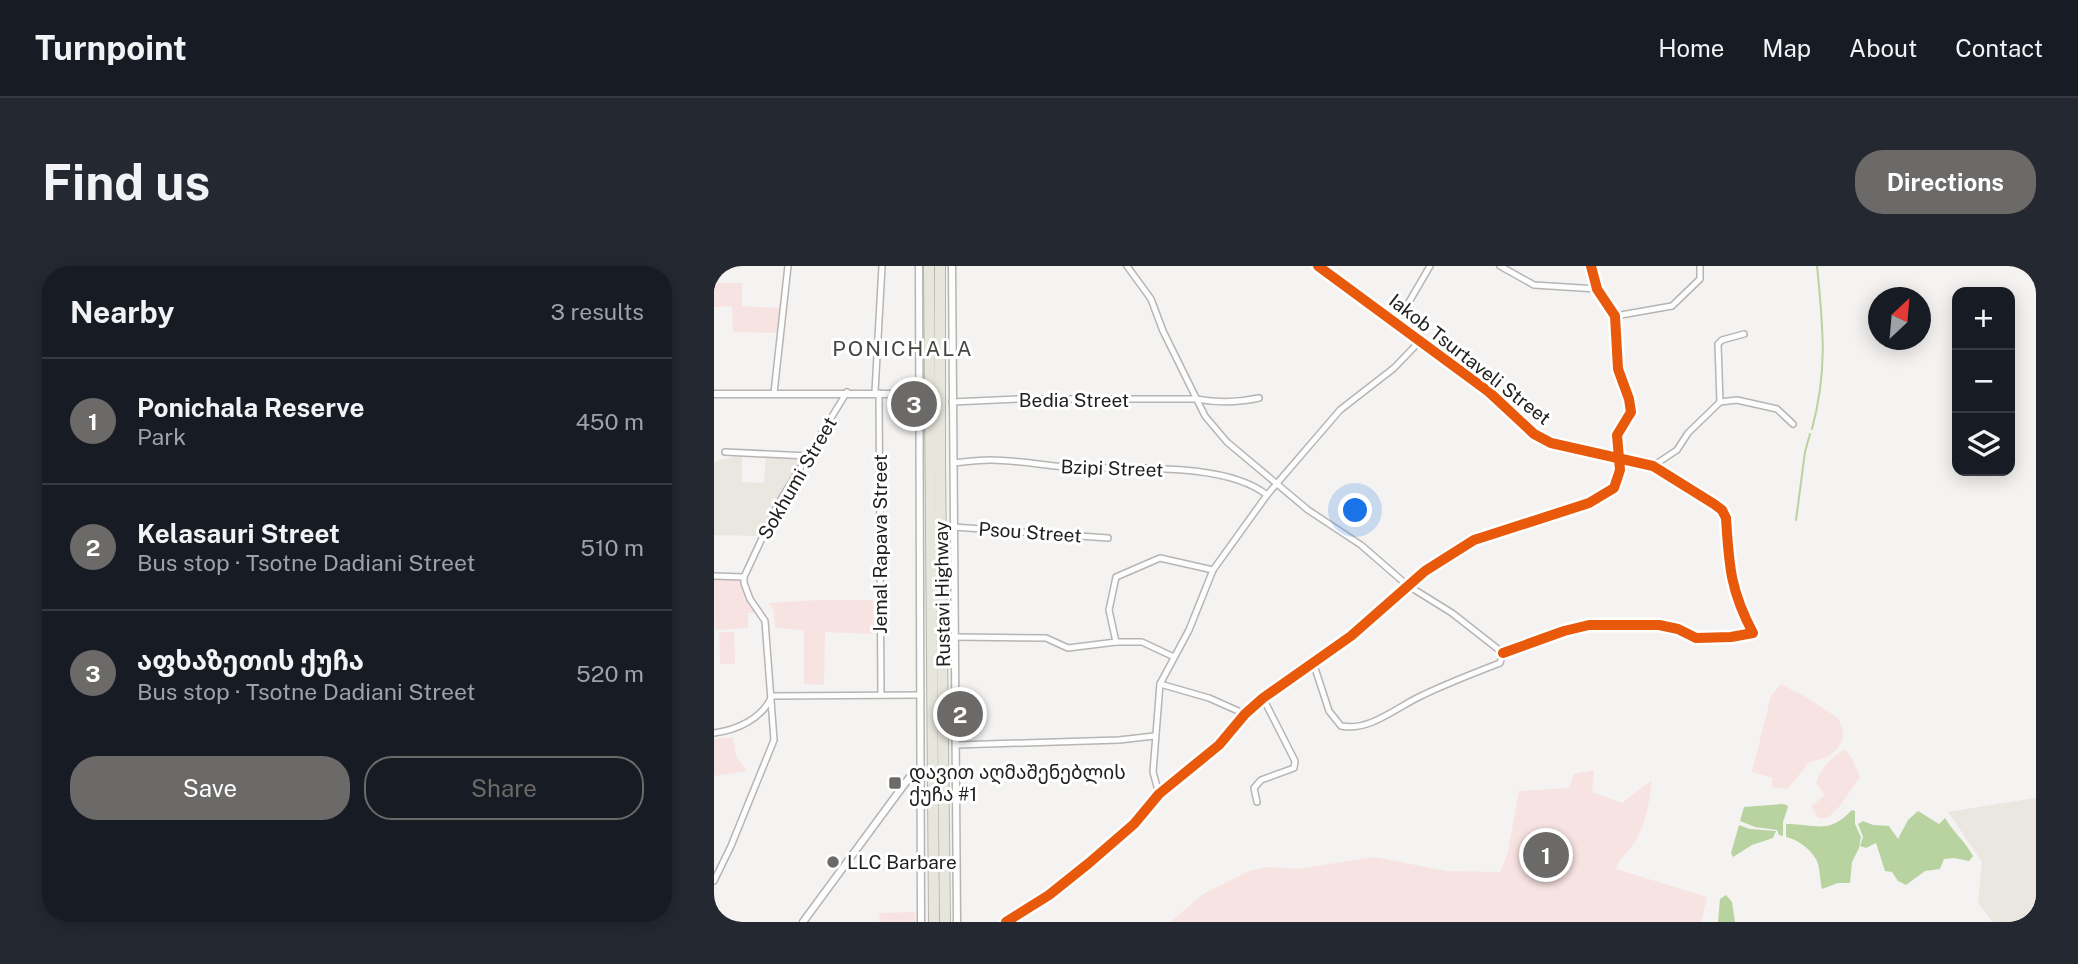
<!DOCTYPE html>
<html lang="en">
<head>
<meta charset="utf-8">
<style>
	:root { --surface:#171b24; --page:#242831; --text:#f1f3f6; --muted:#9ea1a6; --line:#363941; --accent:#6b6a68 }
	body { margin:0; font-family:"Public Sans","Noto Sans Georgian",sans-serif; background:var(--page); color:var(--text) }
	.controls { position:absolute; right:21px; top:21px; display:grid; overflow:hidden; border-radius:14px; box-shadow:0 4px 18px #0003 }
	.controls button { width:63px; height:63px; display:grid; place-items:center; padding:0; border:0; border-bottom:2px solid var(--line); background:var(--surface); color:var(--text); font:35px sans-serif }
	.compass { position:absolute; left:1154px; top:21px; width:63px; height:63px; border-radius:50%; background:var(--surface); box-shadow:0 4px 18px #0003; rotate:26deg }
	.you { position:absolute; left:642px; top:245px; width:24px; height:24px; margin:-18px; border:5px solid #fff; border-radius:50%; background:#1a73e8; box-shadow:0 0 0 10px #1a73e833 }
	.badge { display:grid; place-items:center; width:46px; height:46px; border-radius:50%; background:var(--accent); color:#fff; font-size:23px; font-weight:700 }
	.pin { position:absolute; translate:-50% -50%; border:4px solid #fff; box-shadow:0 2px 7px #0006 }
	.list { margin:0; padding:0; list-style:none }
	h2 { display:flex; justify-content:space-between; align-items:center; height:91px; margin:0; padding:0 28px; font-size:30px }
	h2 small { font-size:23px; font-weight:400; color:var(--muted) }
	.list li { display:grid; grid-template-columns:46px 1fr auto; gap:21px; align-items:center; box-sizing:border-box; height:126px; padding:0 28px; border-top:2px solid var(--line) }
	.list b { display:block; font-size:26px; white-space:nowrap }
	.list p { margin:0; font-size:23px; white-space:nowrap; color:var(--muted) }
	.list em { font-size:23px; font-style:normal; color:var(--muted) }
	.actions { display:flex; gap:14px; padding:21px 28px }
	.actions a { flex:1; padding:16px 0; border:2px solid var(--accent); border-radius:28px; text-align:center; font-size:24px; color:var(--accent) }
	.actions .main { background:var(--accent); color:#fff }
	.icon { flex:none; width:38px; height:38px; fill:none; stroke:currentColor; stroke-width:2; stroke-linecap:round; stroke-linejoin:round }
	.map { position:relative; flex:none; width:1322px; height:656px; overflow:hidden; border-radius:28px }
	header { display:flex; align-items:center; gap:42px; box-sizing:border-box; height:98px; padding:0 35px; background:var(--surface); border-bottom:2px solid var(--line) }
	header strong { font-size:33px }
	nav { display:flex; gap:38px; margin-inline-start:auto; font-size:24px }
	.intro { display:flex; align-items:center; justify-content:space-between; box-sizing:border-box; height:168px; padding:0 42px }
	h1 { margin:0; font-size:49px }
	.button { padding:18px 32px; border-radius:28px; background:var(--accent); color:#fff; font-size:24px; font-weight:700 }
	main { display:flex; gap:42px; padding:0 42px }
	aside { flex:1; background:var(--surface); border-radius:28px; box-shadow:0 4px 18px #0003 }
	.map>svg:first-child { display:block }
	.built { fill:#eae6e0 }
	.green { fill:#f7e3e2 }
	.water { fill:#b8d39f }
	.lines { fill:none; stroke-linecap:round; stroke-linejoin:round }
	.stream { stroke:#b8d39f; stroke-width:2 }
	.minor-casing { stroke:#b6b5b4; stroke-width:8 }
	.tertiary-casing { stroke:#b6b5b4; stroke-width:9 }
	.motorway-casing { stroke:#b8b6ab; stroke-width:12 }
	.minor { stroke:#fdfdfd; stroke-width:5 }
	.tertiary { stroke:#fdfdfd; stroke-width:6 }
	.motorway { stroke:#e7e6dd; stroke-width:10 }
	.cycleway-casing { stroke:#fff; stroke-width:15 }
	.cycleway { stroke:#e8590c; stroke-width:10 }
	.poi-dot { fill:#6b6a68; stroke:#fff; stroke-width:2.5 }
	.labels { text-anchor:middle; stroke-width:6; stroke-linejoin:round; paint-order:stroke }
	.street-label { font-size:19px; fill:#21201f; stroke:#fff }
	.poi-label { font-size:19px; fill:#21201f; stroke:#fff; text-anchor:start }
	.neighbourhood-label { font-size:21px; letter-spacing:2px; fill:#474543; stroke:#fff }
</style>
</head>
<body>
<header>
<strong>Turnpoint</strong>
<nav><a>Home</a><a>Map</a><a>About</a><a>Contact</a></nav>
</header>
<div class="intro"><h1>Find us</h1><a class="button">Directions</a></div>
<main>
<aside>
<h2>Nearby<small>3 results</small></h2>
<ul class="list">
<li><span class="badge">1</span><div><b>Ponichala Reserve</b><p>Park</p></div><em>450 m</em></li>
<li><span class="badge">2</span><div><b>Kelasauri Street</b><p>Bus stop · Tsotne Dadiani Street</p></div><em>510 m</em></li>
<li><span class="badge">3</span><div><b>აფხაზეთის ქუჩა</b><p>Bus stop · Tsotne Dadiani Street</p></div><em>520 m</em></li>
</ul>
<div class="actions"><a class="main">Save</a><a>Share</a></div>
</aside>
<div class="map">
<svg width="1322" height="656" viewBox="0 0 1322 656">
	<rect width="100%" height="100%" fill="#f4f3f1"/>
	<g class="built">
		<path d="M28 189V216L50 217 52 190 86 192 45 270 0 269V196Z"/>
		<path d="M1322 532V656H1279L1264 637 1268 596 1234 546Z"/>
	</g>
	<g class="green">
		<path d="M0 17H28V40L67 42 65 67 19 66 18 40 0 41Z"/>
		<path d="M26 313 43 347H34V362L1 364 0 314Z"/>
		<path d="M105 334H159L160 368 111 366 110 419 90 418V364L61 362 60 345 55 337Z"/>
		<path d="M20 366 21 398H6L5 366Z"/>
		<path d="M1067 418 1092 431 1124 452C1126 456 1129 464 1129 469 1128 486 1109 494 1095 496L1074 523 1057 521 1059 512 1038 506 1057 430Z"/>
		<path d="M19 471 22 490 33 505 0 510V473Z"/>
		<path d="M1131 483 1138 493 1146 511 1125 541 1114 552H1104L1097 540 1111 529 1102 517C1106 503 1118 491 1131 483Z"/>
		<path d="M880 504 878 526 908 537 938 514C935 538 932 560 918 580 912 588 905 593 902 603L993 631 987 656H457L489 628 535 605 555 601 583 603 661 591 732 605 786 606 794 586 805 525 855 522 860 508Z"/>
		<path d="M201 646V656H165L166 647Z"/>
	</g>
	<g class="water">
		<path d="M1068 538 1073 539 1074 541 1069 556V570L1065 569 1063 564 1041 561 1026 555 1030 541Z"/>
		<path d="M1138 544 1141 545V558L1147 571 1145 582 1138 596 1136 617H1124L1108 623C1106 615 1106 602 1103 595 1098 584 1083 573 1072 571V558C1104 558 1114 569 1138 544Z"/>
		<path d="M1204 545 1225 558 1231 552C1239 566 1251 575 1259 590L1255 595 1240 592 1230 593 1226 603 1211 605 1192 619 1184 615 1178 606 1171 605 1162 577 1152 582 1146 580 1149 571 1144 558 1149 555 1159 559 1175 560 1184 573 1194 554Z"/>
		<path d="M1025 559 1036 563 1062 565 1059 572 1038 579 1019 591 1017 587Z"/>
		<path d="M1012 629 1018 636 1021 656H1004L1006 633Z"/>
	</g>
	<g class="lines">
		<g class="stream">
			<path d="M1098 163C1114 103 1109 61 1103 0"/>
			<path d="M1082 254 1091 186 1096 168"/>
		</g>
		<defs>
			<g id="minor">
				<path d="M413 0 437 33 449 65 491 150 513 176 594 244 647 279 693 319 738 347 789 387"/>
				<path d="M604 0 775 126 820 168 837 177 939 200 1000 238 1008 244 1012 252C1015 299 1016 324 1039 367L1017 371 982 372 964 363 945 359H875L850 365 789 387"/>
				<path d="M786 0 820 19 883 23"/>
				<path d="M901 50 958 40 986 13V0"/>
				<path d="M681 56 695 36 716 0"/>
				<path d="M161 126 168 0"/>
				<path d="M60 127 74 0"/>
				<path d="M165 127 167 429"/>
				<path d="M238 136 306 133H482C504 137 522 137 545 132"/>
				<path d="M1006 136 1004 78 1008 74 1030 68"/>
				<path d="M11 186 94 190"/>
				<path d="M239 197C251 196 264 194 276 194 302 194 327 199 352 201 406 204 510 194 553 229"/>
				<path d="M939 200 963 184 974 167 1006 136 1023 134 1063 143 1079 158"/>
				<path d="M239 261 394 272"/>
				<path d="M0 310 30 311"/>
				<path d="M241 371 332 372 354 382 402 376H428L460 391"/>
				<path d="M402 376 395 344 402 311 446 292 499 304"/>
				<path d="M599 396 615 445 627 460C656 466 684 440 709 429 734 417 760 407 786 397L789 387"/>
				<path d="M446 418 495 432 531 448"/>
				<path d="M58 430 207 429"/>
				<path d="M0 467C23 464 47 453 57 432"/>
				<path d="M242 479 405 474 440 470"/>
				<path d="M445 528 439 506 446 418 475 364 499 304 553 229 626 144 680 102 705 76"/>
				<path d="M543 536 540 522 547 514 580 502 581 495 549 432"/>
				<path d="M0 615 17 580 60 474 51 355 36 333 30 317V311L64 238 133 126"/>
				<path d="M292 656 335 629 375 597 420 558 445 528 505 479 531 448 549 432 637 370 711 305 760 274 875 237 900 222 906 204 903 169 917 146 915 133 904 103 901 50 883 23 877 0"/>
			</g>
			<g id="tertiary">
				<path d="M205 0 207 656"/>
				<path d="M238 0 243 656"/>
				<path d="M0 128H204"/>
				<path d="M89 656 195 512 208 507"/>
			</g>
			<g id="motorway">
				<path d="M215 0 220 656"/>
				<path d="M226 0V195L231 656"/>
			</g>
		</defs>
		<use href="#minor" class="minor-casing"/>
		<use href="#tertiary" class="tertiary-casing"/>
		<use href="#motorway" class="motorway-casing"/>
		<use href="#minor" class="minor"/>
		<use href="#tertiary" class="tertiary"/>
		<use href="#motorway" class="motorway"/>
		<defs>
			<g id="cycleway">
				<path d="M604 0 775 126 820 168 837 177 939 200 1000 238 1008 244 1012 252C1015 299 1016 324 1039 367L1017 371 982 372 964 363 945 359H875L850 365 789 387"/>
				<path d="M292 656 335 629 375 597 420 558 445 528 505 479 531 448 549 432 637 370 711 305 760 274 875 237 900 222 906 204 903 169 917 146 915 133 904 103 901 50 883 23 877 0"/>
			</g>
		</defs>
		<use href="#cycleway" class="cycleway-casing"/>
		<use href="#cycleway" class="cycleway"/>
	</g>
	<g class="poi-dot">
		<rect x="174" y="510" width="14" height="14" rx="3.5"/>
		<circle cx="119" cy="596" r="7"/>
	</g>
	<g class="labels">
		<g class="street-label">
			<text transform="translate(756 93) rotate(38)" y="7">Iakob Tsurtaveli Street</text>
			<text x="360" y="141">Bedia Street</text>
			<text transform="translate(398 202) rotate(2)" y="7">Bzipi Street</text>
			<text transform="translate(83 212) rotate(-60)" y="7">Sokhumi Street</text>
			<text transform="translate(316 266) rotate(4)" y="7">Psou Street</text>
			<text transform="translate(166 278) rotate(-90)" y="7">Jemal Rapava Street</text>
			<text transform="translate(228 328) rotate(-91)" y="7">Rustavi Highway</text>
		</g>
		<g class="poi-label">
			<text x="195" y="513">დავით აღმაშენებლის<tspan x="195" dy="22">ქუჩა #1</tspan></text>
			<text x="133" y="603">LLC Barbare</text>
		</g>
		<g class="neighbourhood-label">
			<text x="189" y="90">PONICHALA</text>
		</g>
	</g>
</svg>
<div class="controls">
<button>+</button>
<button>−</button>
<button><svg class="icon" aria-label="layers" viewBox="0 0 24 24"><path d="M12 4l9 5-9 5-9-5zM3 14l9 5 9-5"/></svg></button>
</div>
<svg class="compass" viewBox="-18 -18 36 36"><path d="M0-13l5 13h-10z" fill="#e53935"/><path d="M0 13l5-13h-10z" fill="#9ea1a6"/></svg>
<div class="you"></div>
<div class="pin badge" style="left:832px;top:589px">1</div>
<div class="pin badge" style="left:246px;top:448px">2</div>
<div class="pin badge" style="left:200px;top:138px">3</div>
</div>
</main>
</body>
</html>
